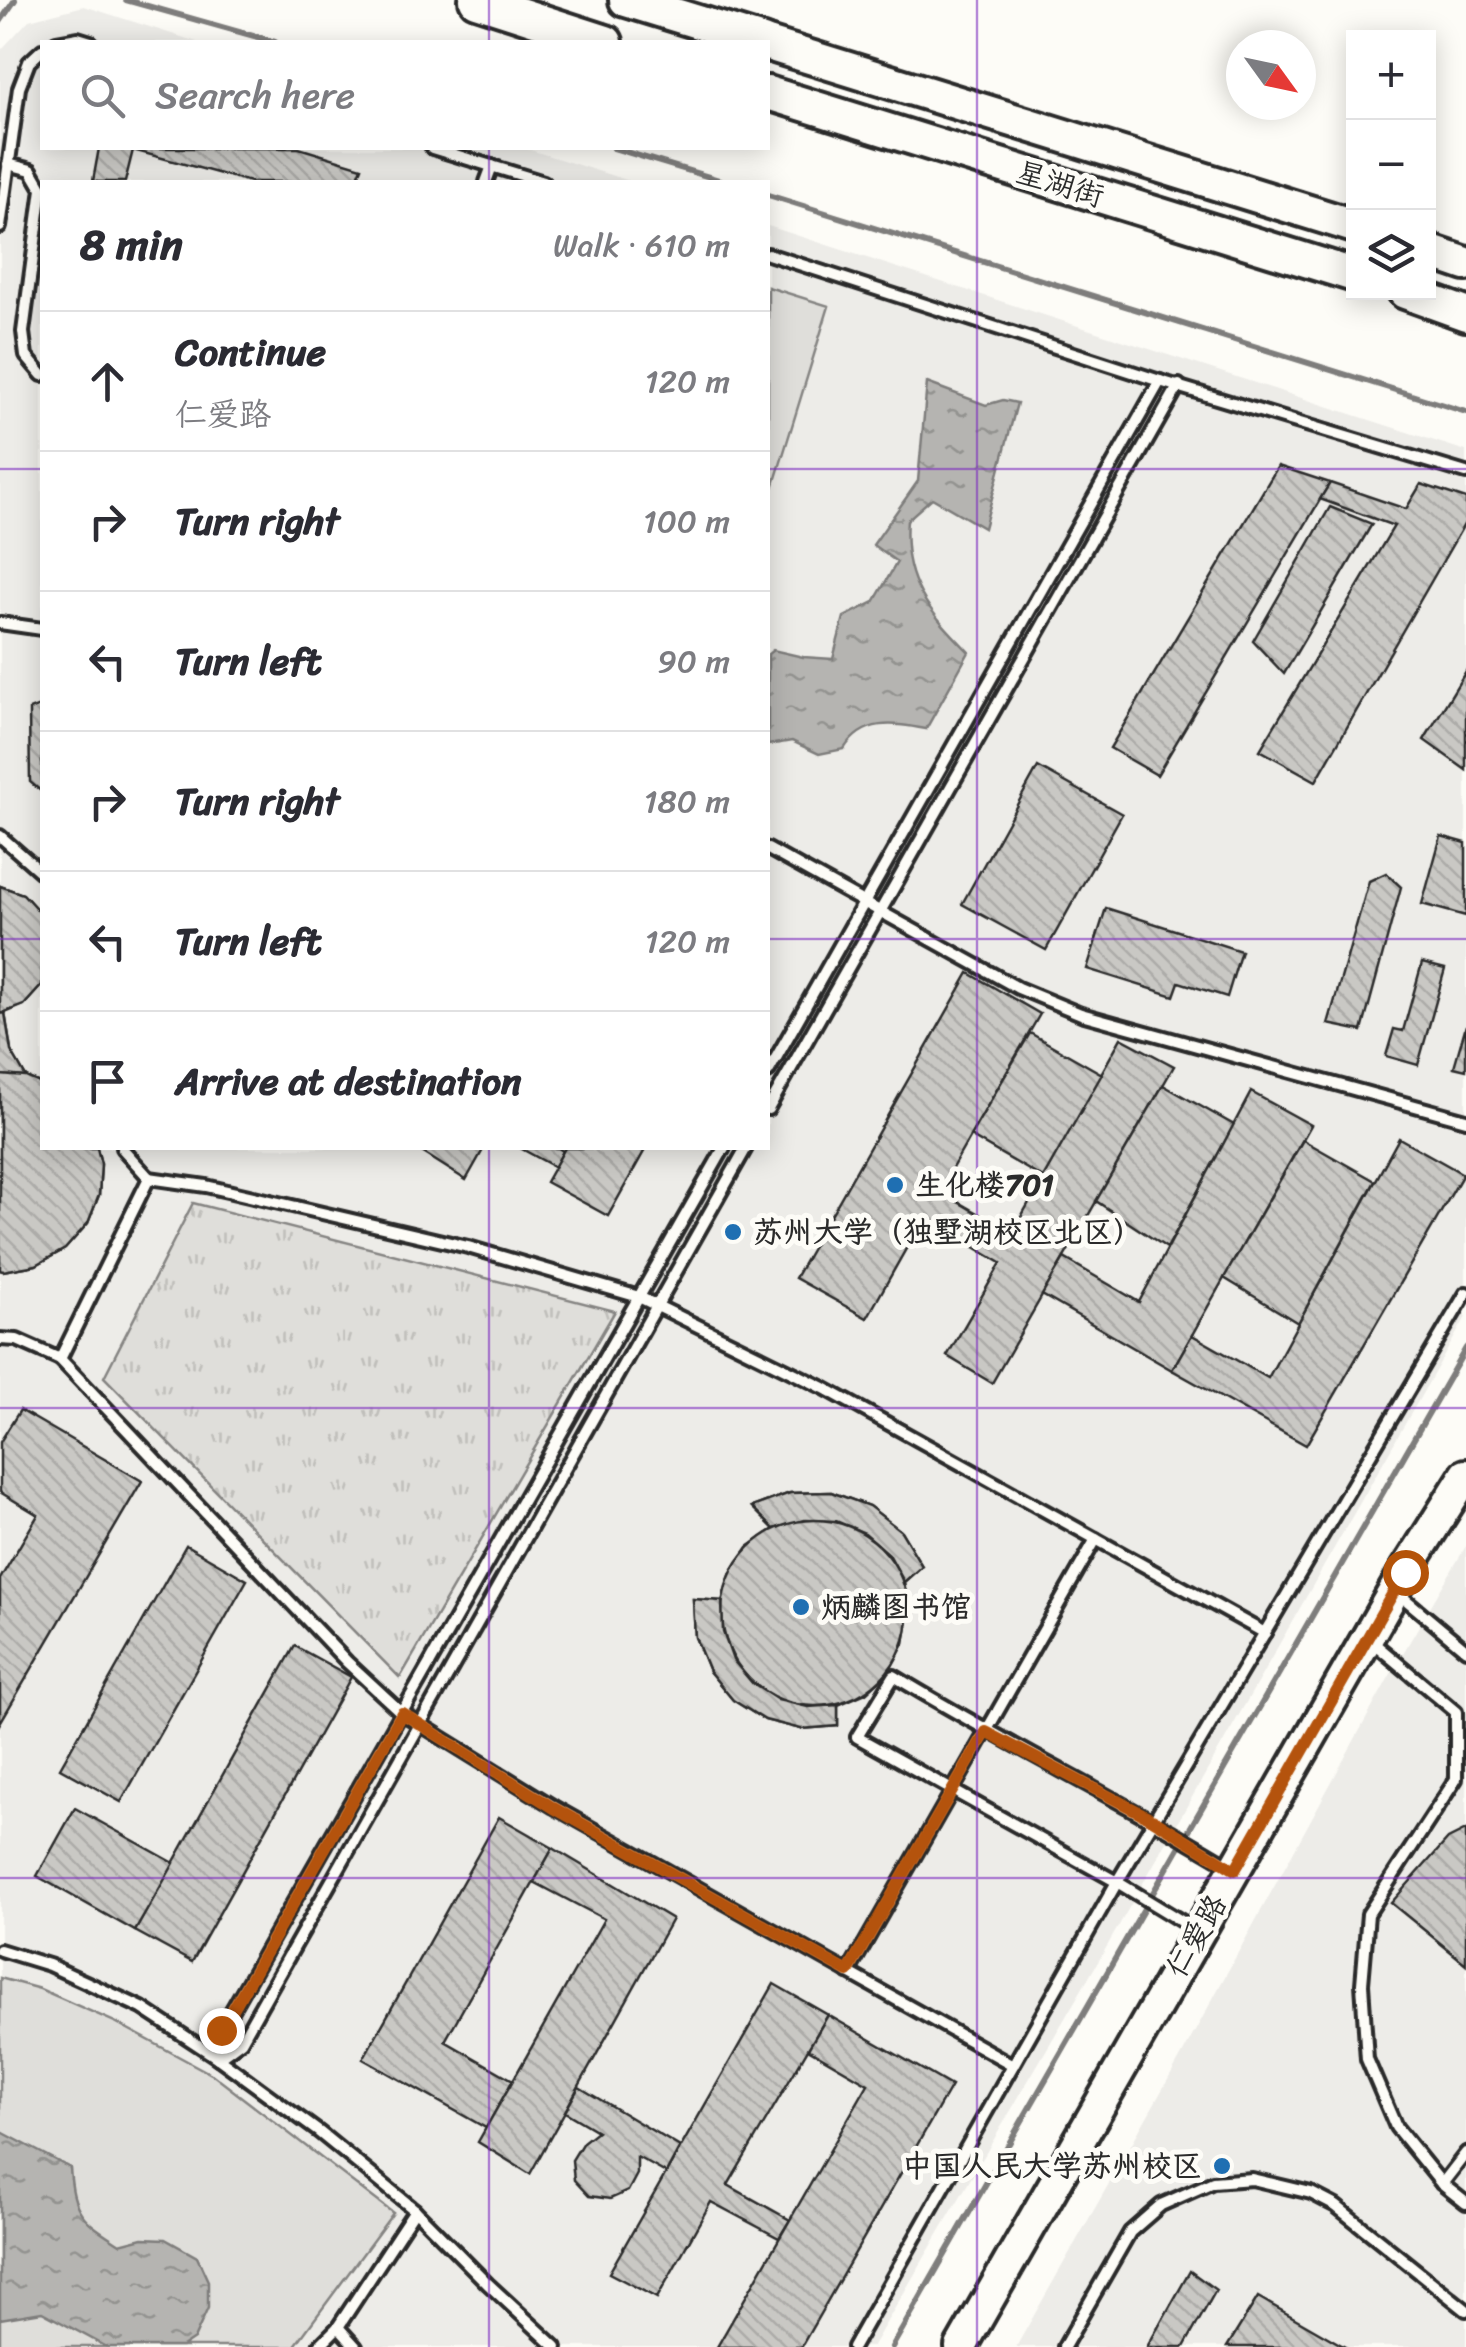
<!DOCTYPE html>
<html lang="en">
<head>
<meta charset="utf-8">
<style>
	:root { --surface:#fff; --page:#f2f2f3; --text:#2b2b33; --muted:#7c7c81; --line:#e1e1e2 }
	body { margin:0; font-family:Sriracha,"LXGW WenKai TC",sans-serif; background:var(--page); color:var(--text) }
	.controls { position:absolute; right:30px; top:30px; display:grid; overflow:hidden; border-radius:0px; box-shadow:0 5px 25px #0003 }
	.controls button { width:90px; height:90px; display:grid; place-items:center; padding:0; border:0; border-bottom:2px solid var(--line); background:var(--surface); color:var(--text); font:50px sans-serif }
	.compass { position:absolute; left:1226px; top:30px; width:90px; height:90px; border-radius:50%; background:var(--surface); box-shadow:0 5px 25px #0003; rotate:123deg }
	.stop { position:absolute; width:30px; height:30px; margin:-22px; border:8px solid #b45309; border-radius:50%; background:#fff }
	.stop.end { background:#b45309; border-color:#fff; box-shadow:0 2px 10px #0008 }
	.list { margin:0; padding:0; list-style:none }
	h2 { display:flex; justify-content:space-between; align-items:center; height:130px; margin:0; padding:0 40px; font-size:42px }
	h2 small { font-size:32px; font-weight:400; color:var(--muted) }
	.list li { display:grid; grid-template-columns:65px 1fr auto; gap:30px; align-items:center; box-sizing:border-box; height:140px; padding:0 40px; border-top:2px solid var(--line) }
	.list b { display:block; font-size:38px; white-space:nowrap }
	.list p { margin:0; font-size:32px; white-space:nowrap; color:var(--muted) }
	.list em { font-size:32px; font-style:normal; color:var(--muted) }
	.icon { flex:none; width:55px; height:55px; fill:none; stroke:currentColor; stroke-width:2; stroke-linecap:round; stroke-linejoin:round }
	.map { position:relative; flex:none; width:1466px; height:2347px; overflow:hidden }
	.search { position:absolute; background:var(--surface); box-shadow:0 5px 25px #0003; left:40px; top:40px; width:730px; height:110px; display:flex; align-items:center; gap:25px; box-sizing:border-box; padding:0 35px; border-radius:0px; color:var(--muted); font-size:38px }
	.panel { position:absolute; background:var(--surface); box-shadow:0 5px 25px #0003; left:40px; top:180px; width:730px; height:970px; border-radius:0px }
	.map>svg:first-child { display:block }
	.built { fill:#edece8 }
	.grass { fill:url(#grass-tufts); stroke:#858482; stroke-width:2.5 }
	.green { fill:#dfdeda; stroke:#858482; stroke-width:2.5 }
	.water { fill:url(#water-ripples); stroke:#7e7d7b; stroke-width:2.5 }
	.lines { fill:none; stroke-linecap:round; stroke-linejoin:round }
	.stream { stroke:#7e7d7b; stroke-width:6 }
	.building { fill:url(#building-back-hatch); stroke:#2b2b2b; stroke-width:2.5 }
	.lane-casing { stroke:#2b2b2b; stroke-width:18 }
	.secondary-casing { stroke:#2b2b2b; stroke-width:38 }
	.primary-casing { stroke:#2b2b2b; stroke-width:40 }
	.lane { stroke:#fdfcf7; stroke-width:10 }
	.secondary { stroke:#fdfcf7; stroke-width:30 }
	.primary { stroke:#fdfcf7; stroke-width:32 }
	.route { stroke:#b45309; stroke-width:12 }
	.grid { fill:none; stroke:#7b2cbf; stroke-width:2.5; stroke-opacity:0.55 }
	.poi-dot { fill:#1f6fb2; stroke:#fdfcf7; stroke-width:4 }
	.labels { text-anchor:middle; stroke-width:10; stroke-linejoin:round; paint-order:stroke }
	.street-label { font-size:30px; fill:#2b2b2b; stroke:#fdfcf7 }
	.poi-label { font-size:30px; font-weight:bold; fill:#2b2b2b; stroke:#fdfcf7; text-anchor:start }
</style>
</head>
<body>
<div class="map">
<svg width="1466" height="2347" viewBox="0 0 1466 2347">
	<defs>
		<pattern id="grass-tufts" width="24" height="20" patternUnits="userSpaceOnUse" patternTransform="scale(2.5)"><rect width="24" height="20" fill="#dfdeda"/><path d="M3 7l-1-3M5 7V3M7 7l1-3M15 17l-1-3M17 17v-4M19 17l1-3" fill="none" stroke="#c0bfbb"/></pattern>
		<pattern id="water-ripples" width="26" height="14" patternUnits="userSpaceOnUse" patternTransform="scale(2.5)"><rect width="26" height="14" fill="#b5b4b1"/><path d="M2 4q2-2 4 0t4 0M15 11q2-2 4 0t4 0" fill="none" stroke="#939390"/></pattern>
		<pattern id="building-back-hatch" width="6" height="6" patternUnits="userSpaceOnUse" patternTransform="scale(2.5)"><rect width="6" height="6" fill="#c9c8c4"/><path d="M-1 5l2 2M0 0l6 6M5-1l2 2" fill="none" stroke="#adaca9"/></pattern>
	</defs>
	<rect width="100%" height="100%" fill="#fdfcf7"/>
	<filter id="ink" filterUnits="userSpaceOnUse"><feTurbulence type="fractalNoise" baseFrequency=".01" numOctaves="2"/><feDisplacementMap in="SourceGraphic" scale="20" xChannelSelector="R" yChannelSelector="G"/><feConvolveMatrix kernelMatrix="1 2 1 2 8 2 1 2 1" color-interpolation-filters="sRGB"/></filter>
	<g filter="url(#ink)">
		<g class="built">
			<path d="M84 6 197 42H42V148H524L633 182H42V1148H768V226L1466 451V1317L1102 1955 872 2347H0V51L29 20Z"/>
			<path d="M1466 1546V2347H1016L1182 2055 1389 1677Z"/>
		</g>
		<path class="grass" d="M193 1203 615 1311 400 1678 104 1377Z"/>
		<g class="green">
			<path d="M768 287 829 306 768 504Z"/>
			<path d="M0 1978 40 1989 115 2022 213 2075 393 2213 294 2347H0Z"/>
		</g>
		<g class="water">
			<path d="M927 383 986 405 1003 400 1017 403 984 528 932 498 907 520C902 582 928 610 969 652L926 729C893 723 864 718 844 749L819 754 792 741 768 745V654L773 650 803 657 833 659 844 617 874 602 897 562 873 545 918 481Z"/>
			<path d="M0 2131 70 2168C73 2213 82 2220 120 2244L143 2238 165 2239 197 2257 208 2281V2308L194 2339 182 2347H107L42 2312 0 2319Z"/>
		</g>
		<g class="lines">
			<g class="stream">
				<path d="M126 0 275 42"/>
				<path d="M0 22 15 0"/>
				<path d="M613 148 726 182"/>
				<path d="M768 195 1466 412"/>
				<path d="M892 2347 1466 1348"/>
			</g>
		</g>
		<g class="building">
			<path d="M99 148H299L362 167 356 182H250L133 150 125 182H98L93 181Z"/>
			<path d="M1278 466 1330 483 1157 775 1110 748Z"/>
			<path d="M1330 483 1406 509 1421 484 1466 499V521L1316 781 1260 750 1394 526 1320 499Z"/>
			<path d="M1330 507 1372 524 1284 674 1253 641Z"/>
			<path d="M1466 671V770L1424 740Z"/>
			<path d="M42 705V792L30 782 29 710Z"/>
			<path d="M1038 767 1122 814 1046 950 962 904Z"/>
			<path d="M1441 836 1466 843V916L1422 904Z"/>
			<path d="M1386 873 1401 887 1362 1031 1328 1024 1369 881Z"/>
			<path d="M0 886 23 894 42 915V985L24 1005 5 1013 11 1051 26 1077 42 1084V1148H97L101 1164 99 1195 88 1223 65 1249 36 1265 3 1271 0 1270Z"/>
			<path d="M0 886 23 894 42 915V985L24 1005 0 1014Z"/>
			<path d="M1106 908 1241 951 1227 997 1179 982 1174 996 1087 969Z"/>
			<path d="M1422 963 1445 969 1418 1065 1386 1056 1394 1029 1403 1031Z"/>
			<path d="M969 973 1040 1014 939 1191 1012 1233 1121 1038 1174 1066 992 1383 947 1356 1001 1263 924 1217 867 1318 795 1278Z"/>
			<path d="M5 1013 11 1051 26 1077 0 1075V1014Z"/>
			<path d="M1466 1025V1070L1454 1067Z"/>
			<path d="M1030 1033 1102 1074 1043 1178 970 1136Z"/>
			<path d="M0 1075 26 1077 42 1084V1148H97L101 1164 99 1195 88 1223 65 1249 36 1265 3 1271 0 1270Z"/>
			<path d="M1163 1085 1234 1125 1167 1248 1096 1201Z"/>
			<path d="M1251 1092 1311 1125 1172 1370 1042 1295 1064 1258 1139 1302Z"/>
			<path d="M1399 1138 1463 1174 1306 1445 1172 1370 1192 1335 1268 1378Z"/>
			<path d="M1303 1140 1375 1181 1298 1323 1224 1278Z"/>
			<path d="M424 1148H484L466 1180 422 1152Z"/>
			<path d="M520 1148H558L563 1151 555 1167Z"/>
			<path d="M565 1148H646L608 1216 546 1182Z"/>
			<path d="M20 1410 142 1481 0 1723V1579L38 1515 0 1492V1442Z"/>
			<path d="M831 1492 869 1506 901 1531 922 1566 904 1582 909 1613 904 1644 889 1672 866 1693 838 1705V1726L801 1729 765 1720 733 1700 709 1671 695 1637 693 1599 722 1601 731 1572 748 1547 774 1529 752 1507 790 1493Z"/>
			<path d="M831 1492 869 1506 901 1531 922 1566 904 1582 889 1554 865 1533 836 1521 805 1520 774 1529 752 1507 790 1493Z"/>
			<circle cx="815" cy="1613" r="93"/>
			<path d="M186 1545 247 1580 121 1802 60 1768Z"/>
			<path d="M693 1599 722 1601 723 1632 733 1660 753 1684 778 1700 808 1707 838 1705V1726L801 1729 765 1720 733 1700 709 1671 695 1637Z"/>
			<path d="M295 1646 351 1677 192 1962 135 1931Z"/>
			<path d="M75 1808 174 1863 135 1931 37 1876Z"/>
			<path d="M499 1817 553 1848 445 2041 513 2080 486 2128 363 2059Z"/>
			<path d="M1466 1830V1964L1391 1903 1448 1839Z"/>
			<path d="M553 1848 672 1919 530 2174 478 2142 604 1919 534 1882Z"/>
			<path d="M774 1984 828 2015 728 2185 790 2220 779 2238 711 2202 657 2298 609 2273Z"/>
			<path d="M828 2015 951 2086 801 2347H717L868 2084 808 2049Z"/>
			<path d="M579 2087 680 2147 666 2173 637 2157V2174L628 2191 610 2199 589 2196 574 2180 572 2160 583 2142 597 2131 565 2112Z"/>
			<path d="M1190 2271 1216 2290 1184 2347H1147Z"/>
			<path d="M1258 2297 1345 2347H1227Z"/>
		</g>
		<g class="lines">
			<defs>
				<g id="lane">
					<path d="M56 42 78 38 91 42"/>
					<path d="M432 148 544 182"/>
					<path d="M8 164 31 170 42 189 23 332 26 356 42 375"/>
					<path d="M486 182 492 166"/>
					<path d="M0 227 19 88 29 62 42 50"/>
					<path d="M768 254 1160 381 1466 473"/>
					<path d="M0 623 42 629"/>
					<path d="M0 836 42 873"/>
					<path d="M768 849 1018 988 1081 1014 1466 1120"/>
					<path d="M768 1072 1160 381"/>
					<path d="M768 1109 1179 385"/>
					<path d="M149 1178 206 1186 468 1247 639 1297 824 1388 1265 1633"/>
					<path d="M0 1339 17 1340 60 1359 149 1178 122 1148"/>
					<path d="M60 1359 347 1662 402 1713 554 1807 1013 2065"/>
					<path d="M1399 1594 1466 1650"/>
					<path d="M1370 1640 1456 1712V1779L1368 1914 1362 1984 1367 2059 1396 2127 1442 2184 1466 2203"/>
					<path d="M1196 1930 1117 1882 857 1737 894 1676C1004 1743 1120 1799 1230 1866"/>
					<path d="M0 1950 49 1965 142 2008 218 2058 319 2132 415 2210 488 2284 556 2347"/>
					<path d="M848 1973 1096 1539"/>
					<path d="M218 2058 241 2041 746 1148"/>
					<path d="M218 2058 221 2029 724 1148"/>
					<path d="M1442 2184 1466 2153"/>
					<path d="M338 2327 356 2347"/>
					<path d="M318 2347 338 2327 415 2210"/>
					<path d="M853 2347 1117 1882 1466 1293"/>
					<path d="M1064 2347 1130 2232 1161 2205 1213 2182 1252 2179 1311 2193 1336 2206 1466 2310"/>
				</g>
				<path id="secondary" d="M961 2347 1405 1572 1466 1475"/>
				<g id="primary">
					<path d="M476 0 606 42"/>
					<path d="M626 0 763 42"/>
					<path d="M768 44 1354 226"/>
					<path d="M768 93 1354 275"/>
					<path d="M1428 251 1466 264"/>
					<path d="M1405 292 1466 314"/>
				</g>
			</defs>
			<use href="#lane" class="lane-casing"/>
			<use href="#secondary" class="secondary-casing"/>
			<use href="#primary" class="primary-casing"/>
			<use href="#lane" class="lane"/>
			<use href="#secondary" class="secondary"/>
			<use href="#primary" class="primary"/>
		</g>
	</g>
	<g class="lines" filter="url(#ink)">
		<path class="route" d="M221 2030 402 1713 554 1808 848 1972 986 1732 1154 1820 1235 1870 1405 1572"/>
	</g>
	<path class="grid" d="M489 0V42M977 0V2347M489 148V182M0 469H42M768 469H1466M0 939H42M768 939H1466M489 1148V2347M0 1408H1466M0 1878H1466"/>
	<g class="poi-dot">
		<circle cx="895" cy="1185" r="10"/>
		<circle cx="733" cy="1232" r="10"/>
		<circle cx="801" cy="1607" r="10"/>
		<circle cx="1222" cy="2166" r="10"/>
	</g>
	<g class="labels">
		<g class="street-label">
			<text transform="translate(1060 184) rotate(17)" y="10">星湖街</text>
			<text transform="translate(1196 1936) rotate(-60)" y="10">仁爱路</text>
		</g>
		<g class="poi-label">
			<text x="915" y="1195">生化楼701</text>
			<text x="753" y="1242">苏州大学（独墅湖校区北区）</text>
			<text x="821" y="1617">炳麟图书馆</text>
			<text x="1202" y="2176" text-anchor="end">中国人民大学苏州校区</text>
		</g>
	</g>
</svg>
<div class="controls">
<button>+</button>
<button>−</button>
<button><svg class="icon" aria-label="layers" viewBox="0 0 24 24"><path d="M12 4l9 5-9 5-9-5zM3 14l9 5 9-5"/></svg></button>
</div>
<svg class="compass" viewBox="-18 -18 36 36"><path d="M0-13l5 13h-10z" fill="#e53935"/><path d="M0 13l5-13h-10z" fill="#7c7c81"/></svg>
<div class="stop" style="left:1405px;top:1572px"></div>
<div class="stop end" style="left:221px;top:2030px"></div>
<div class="search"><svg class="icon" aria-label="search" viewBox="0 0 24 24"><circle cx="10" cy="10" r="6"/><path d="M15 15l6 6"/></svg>Search here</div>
<section class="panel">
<h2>8 min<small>Walk · 610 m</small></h2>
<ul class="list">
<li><svg class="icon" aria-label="ahead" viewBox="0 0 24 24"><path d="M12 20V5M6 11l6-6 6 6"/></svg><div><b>Continue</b><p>仁爱路</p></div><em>120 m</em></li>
<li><svg class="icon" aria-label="right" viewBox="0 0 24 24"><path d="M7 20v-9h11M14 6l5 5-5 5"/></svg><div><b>Turn right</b></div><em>100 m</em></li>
<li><svg class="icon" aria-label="left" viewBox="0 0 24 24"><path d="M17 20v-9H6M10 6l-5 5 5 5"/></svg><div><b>Turn left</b></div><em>90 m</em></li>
<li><svg class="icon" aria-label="right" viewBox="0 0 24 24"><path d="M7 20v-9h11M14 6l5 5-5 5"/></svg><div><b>Turn right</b></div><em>180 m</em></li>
<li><svg class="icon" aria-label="left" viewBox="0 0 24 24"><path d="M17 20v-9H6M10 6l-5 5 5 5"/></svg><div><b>Turn left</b></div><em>120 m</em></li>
<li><svg class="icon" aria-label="arrive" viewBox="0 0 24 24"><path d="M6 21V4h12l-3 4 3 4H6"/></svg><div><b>Arrive at destination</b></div></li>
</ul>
</section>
</div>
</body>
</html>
